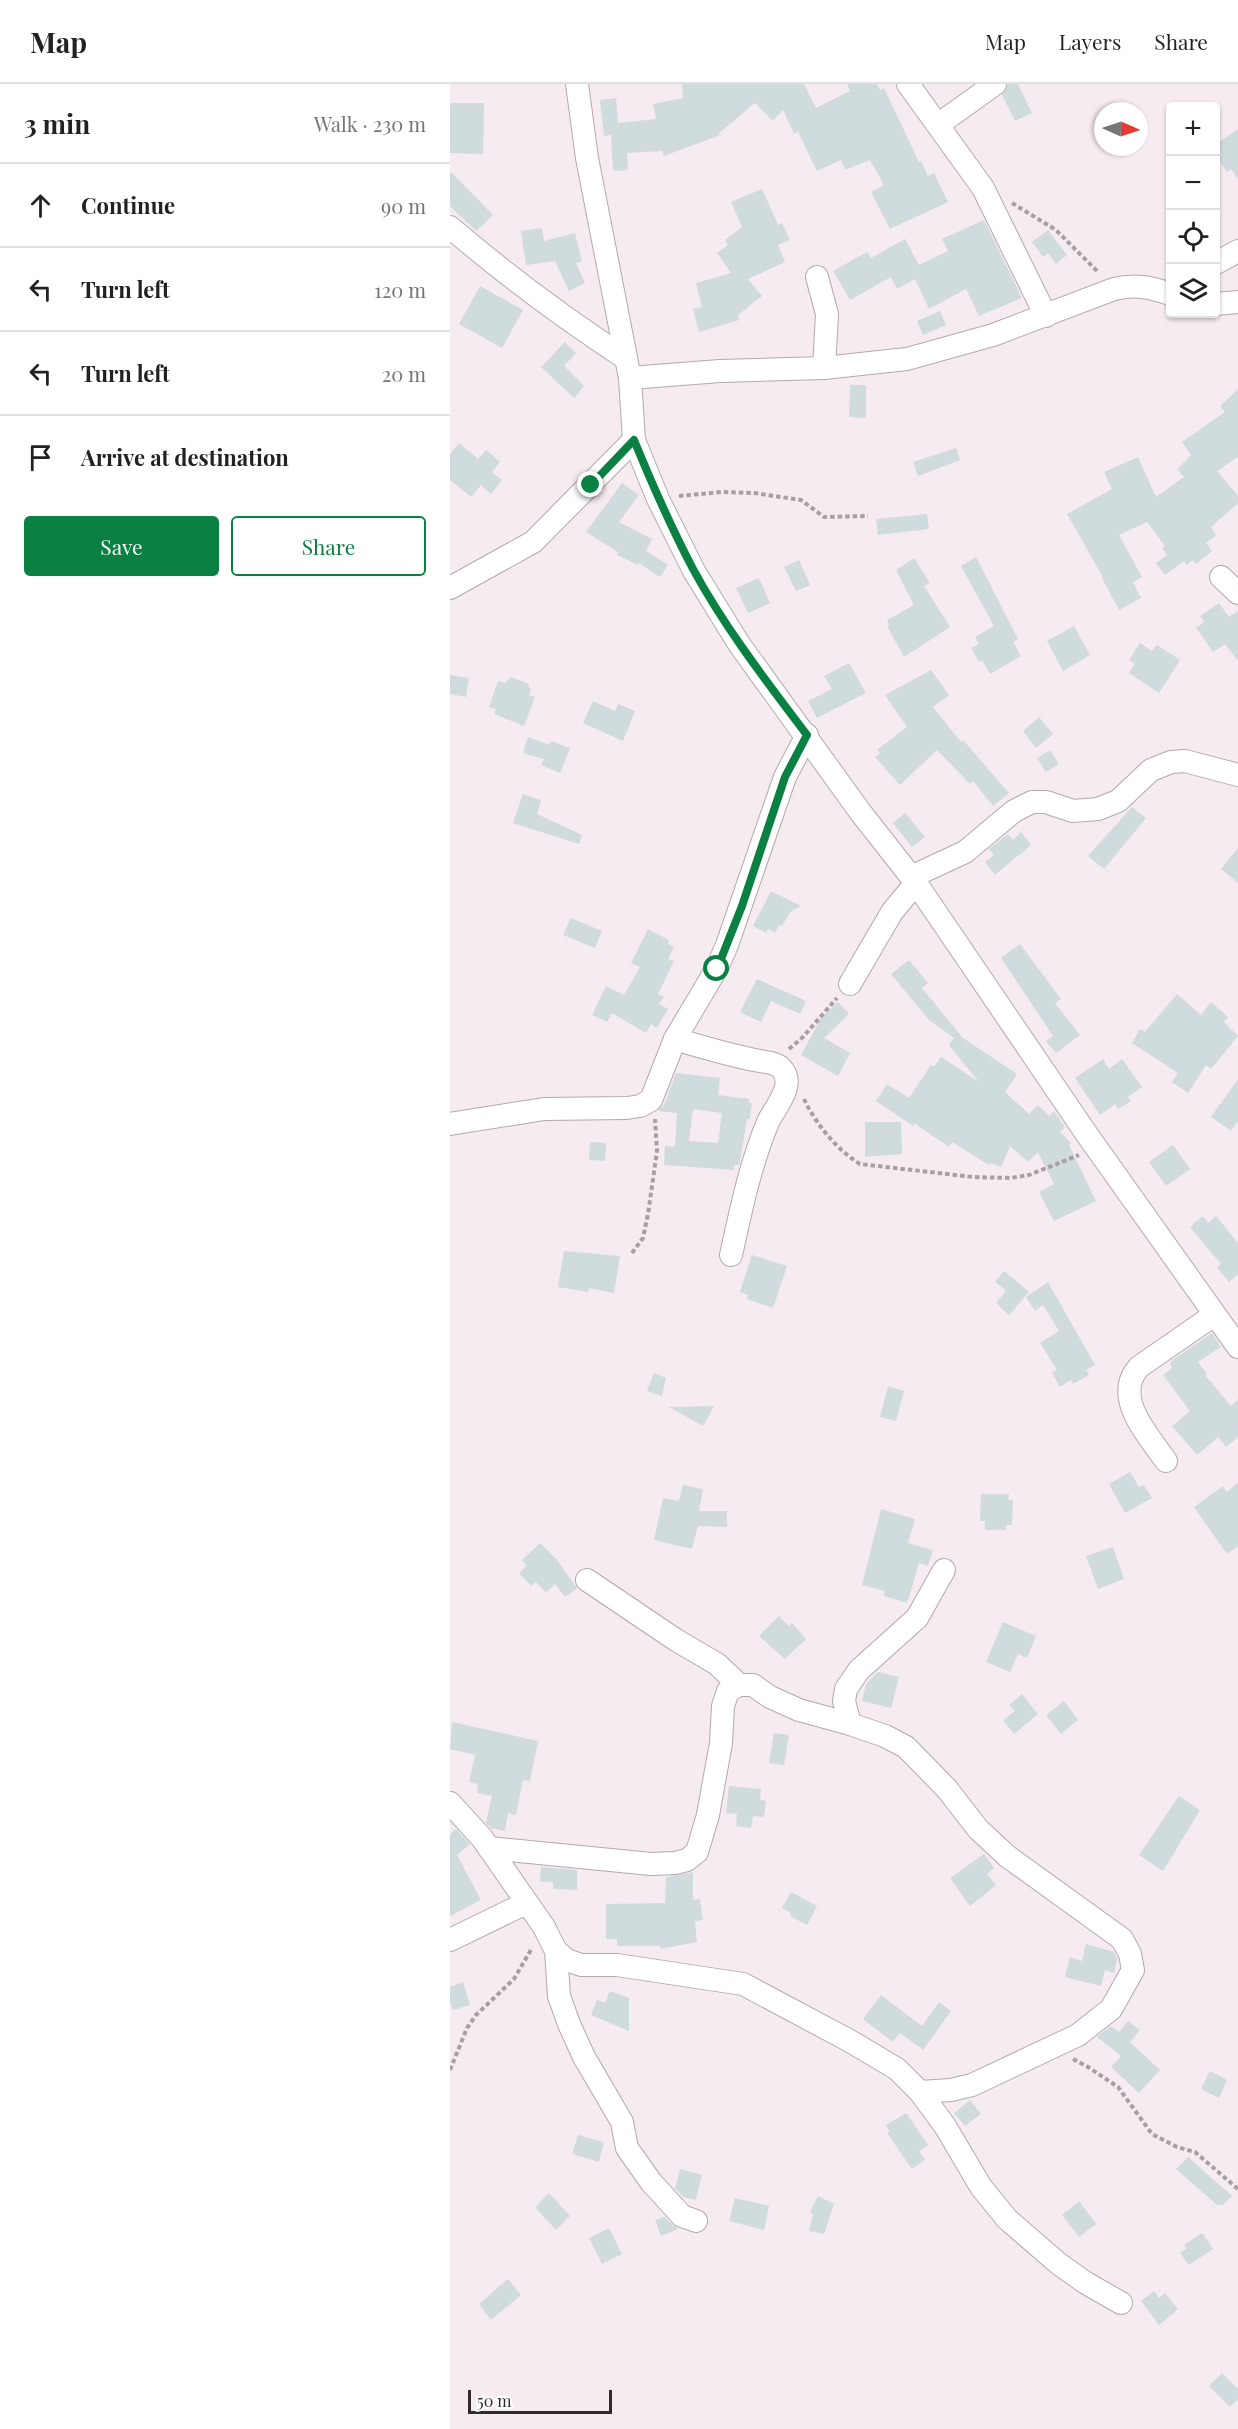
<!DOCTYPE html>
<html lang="en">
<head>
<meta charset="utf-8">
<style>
	:root { --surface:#fff; --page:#f2f2f2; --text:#222; --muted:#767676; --line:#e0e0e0; --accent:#0b8043 }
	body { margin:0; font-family:"Playfair Display",serif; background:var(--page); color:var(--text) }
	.controls { position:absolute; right:18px; top:18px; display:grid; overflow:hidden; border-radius:6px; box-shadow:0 2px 4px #0004 }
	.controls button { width:54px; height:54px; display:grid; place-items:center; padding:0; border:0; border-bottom:2px solid var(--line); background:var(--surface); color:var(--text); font:30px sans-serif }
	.compass { position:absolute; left:644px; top:18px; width:54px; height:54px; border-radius:50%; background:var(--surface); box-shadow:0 2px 4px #0004; rotate:93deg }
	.scale { position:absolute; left:18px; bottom:15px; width:144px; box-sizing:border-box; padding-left:6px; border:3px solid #2f2b2d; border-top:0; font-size:16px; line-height:21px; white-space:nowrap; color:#2f2b2d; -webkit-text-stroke:4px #fff; paint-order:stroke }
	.stop { position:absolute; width:18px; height:18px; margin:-14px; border:4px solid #0b8043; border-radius:50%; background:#fff }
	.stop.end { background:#0b8043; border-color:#fff; box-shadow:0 2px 6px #0008 }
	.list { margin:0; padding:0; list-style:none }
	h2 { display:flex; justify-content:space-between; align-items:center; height:78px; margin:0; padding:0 24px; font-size:26px }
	h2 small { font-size:20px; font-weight:400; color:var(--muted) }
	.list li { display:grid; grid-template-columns:39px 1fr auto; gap:18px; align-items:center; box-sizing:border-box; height:84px; padding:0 24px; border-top:2px solid var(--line) }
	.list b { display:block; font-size:22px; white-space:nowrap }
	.list em { font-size:20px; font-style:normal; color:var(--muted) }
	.actions { display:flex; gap:12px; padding:18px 24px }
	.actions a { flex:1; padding:14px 0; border:2px solid var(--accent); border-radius:6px; text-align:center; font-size:21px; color:var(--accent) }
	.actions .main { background:var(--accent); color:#fff }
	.icon { flex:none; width:33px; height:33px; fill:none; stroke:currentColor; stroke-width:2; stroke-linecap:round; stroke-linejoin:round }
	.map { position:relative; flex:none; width:788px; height:2345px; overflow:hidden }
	header { display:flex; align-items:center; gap:36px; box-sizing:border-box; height:84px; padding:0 30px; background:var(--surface); border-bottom:2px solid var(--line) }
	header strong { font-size:28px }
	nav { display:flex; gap:33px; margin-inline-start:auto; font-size:21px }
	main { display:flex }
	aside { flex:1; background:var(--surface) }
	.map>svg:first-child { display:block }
	.building { fill:#cfdbdc; fill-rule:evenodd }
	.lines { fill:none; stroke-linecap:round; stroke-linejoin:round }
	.minor-casing { stroke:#b3a9ad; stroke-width:24 }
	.path { stroke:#a89fa3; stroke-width:4; stroke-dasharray:4.5 3; stroke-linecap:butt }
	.minor { stroke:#fff; stroke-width:22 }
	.route { stroke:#0b8043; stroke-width:8 }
</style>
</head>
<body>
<header>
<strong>Map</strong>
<nav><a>Map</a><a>Layers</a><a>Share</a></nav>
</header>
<main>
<aside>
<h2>3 min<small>Walk · 230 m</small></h2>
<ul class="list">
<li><svg class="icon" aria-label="ahead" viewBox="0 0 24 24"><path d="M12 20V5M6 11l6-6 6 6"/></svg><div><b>Continue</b></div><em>90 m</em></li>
<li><svg class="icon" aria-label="left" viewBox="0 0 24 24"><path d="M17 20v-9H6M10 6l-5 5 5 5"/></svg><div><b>Turn left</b></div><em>120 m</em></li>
<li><svg class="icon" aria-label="left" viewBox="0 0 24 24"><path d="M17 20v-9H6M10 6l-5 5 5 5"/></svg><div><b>Turn left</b></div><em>20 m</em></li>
<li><svg class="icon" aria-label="arrive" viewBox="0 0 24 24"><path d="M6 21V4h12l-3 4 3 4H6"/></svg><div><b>Arrive at destination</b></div></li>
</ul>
<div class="actions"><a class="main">Save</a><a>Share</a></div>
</aside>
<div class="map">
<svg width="788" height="2345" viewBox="0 0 788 2345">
	<rect width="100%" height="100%" fill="#f6ebf0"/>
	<g class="building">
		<path d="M232 0H354L366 24 400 7 397 0H427L430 6 434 4 469 78 471 77 478 92 484 89 498 118 440 145 421 108 434 101 420 76 395 86 391 76 367 87 348 48 344 50 333 26 323 37 305 19 269 49 270 51 214 72 212 67 177 69 178 86 163 87 161 51 154 52 150 16 166 14 168 39 206 35 203 20 233 14Z"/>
		<path d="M558 0H568L582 29 565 37 552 11Z"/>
		<path d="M0 19H34L33 70 0 69Z"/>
		<path d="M788 45V95L781 85 777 88 768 74 772 71 765 61Z"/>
		<path d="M0 87 43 131 26 147 0 122Z"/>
		<path d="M312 105 328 141 332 139 340 156 328 161 335 178 298 195 312 212 288 231 289 236 249 248 243 225 252 223 246 199 281 189 267 169 278 161 275 156 292 143 281 118Z"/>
		<path d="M534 136 572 214 529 232 516 205 479 225 465 195 447 205 441 193 400 216 383 187 417 168 421 174 455 155 469 181 498 167 492 155Z"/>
		<path d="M92 144 94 157 125 149 132 177 126 179 135 199 119 207 105 177 76 181 71 147Z"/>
		<path d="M598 146 617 171 606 180 598 169 593 173 582 158Z"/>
		<path d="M30 202 73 226 52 264 9 240Z"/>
		<path d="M490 227 496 241 473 251 467 237Z"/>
		<path d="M115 258 126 269 114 282 134 302 124 314 91 283Z"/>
		<path d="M400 301H416V334L399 333Z"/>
		<path d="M788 305V373L767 387 788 412V419L761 443 766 451 756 459 762 467 746 480 743 476 736 481 734 477 715 491 706 479 717 471 712 464 715 462 697 438 669 451 692 493 683 498 691 514 669 526 652 494 653 493 617 430 662 405 654 388 688 373 706 413 734 393 727 385 741 371 732 358 775 328 770 322Z"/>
		<path d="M9 359 28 375 36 366 50 378 42 388 52 396 41 410 31 401 21 413 0 396V370Z"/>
		<path d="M506 364 510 376 468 392 463 378Z"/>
		<path d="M172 399 189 411 169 438 202 455 196 467 218 481 210 493 189 479 188 481 167 471 168 468 136 448Z"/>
		<path d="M477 430 479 445 428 451 426 435Z"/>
		<path d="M526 473 568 555 563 558 571 572 540 590 532 576 529 578 521 564 529 560 525 553 544 542 511 482Z"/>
		<path d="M464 474 480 499 474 502 500 543 454 573 437 542 439 541 437 536 464 521 446 486Z"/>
		<path d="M349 476 360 501 346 507 334 483Z"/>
		<path d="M309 494 320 519 298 529 286 504Z"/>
		<path d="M769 519 779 533 788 527V577L775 560 763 568 746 544 754 538 750 532Z"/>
		<path d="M624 542 640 571 613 587 597 557Z"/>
		<path d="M690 559 702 567 707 561 730 576 709 609 679 589 685 580 679 576Z"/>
		<path d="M399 579 416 609 367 634 358 617 382 605 374 592Z"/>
		<path d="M481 586 499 611 483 623 511 658 513 656 559 709 543 722 523 697 520 700 487 666 450 701 425 673 430 669 427 666 457 643 435 611Z"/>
		<path d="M0 591 19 594 16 613 0 610Z"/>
		<path d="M61 593 79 600 78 603 81 604 79 611 85 613 74 642 44 630 46 625 39 623 48 597 55 599Z"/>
		<path d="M143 617 165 627 168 620 185 627 173 657 133 639Z"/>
		<path d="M589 633 603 650 586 664 573 647Z"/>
		<path d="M78 653 100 661 101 657 120 664 110 689 91 681 94 675 73 669Z"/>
		<path d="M600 666 609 680 596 688 587 674Z"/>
		<path d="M73 710 91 716 87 730 132 751 129 760 63 739Z"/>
		<path d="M682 723 696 734 654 785 638 772Z"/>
		<path d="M455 729 475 753 462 763 443 739Z"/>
		<path d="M571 748 581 761 545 791 535 778 544 771 539 765 558 750 563 756Z"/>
		<path d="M788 764V799L771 785Z"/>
		<path d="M321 807 351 822 340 828 332 842 329 841 325 849 318 845 316 849 303 842Z"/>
		<path d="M121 834 152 847 145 864 113 851Z"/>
		<path d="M198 845 219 856 218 860 224 863 218 875 224 877 208 910 214 913 209 920 218 925 207 944 201 940 196 949 162 929 157 938 142 931 156 902 174 911 190 883 181 879Z"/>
		<path d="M570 860 611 915 605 919 630 951 606 969 596 957 603 952 551 874Z"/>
		<path d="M459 876 478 899 472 904 513 954 567 990 555 1008 579 1030 588 1021 599 1032 604 1027 615 1043 610 1048 621 1059 619 1061 646 1117 604 1137 589 1108 604 1100 588 1068 578 1078 560 1062 551 1083 541 1079 539 1081 502 1058 499 1063 464 1039 463 1042 426 1017 437 1000 459 1014 481 981 484 983 491 973 529 998 499 961 504 954 479 936 441 890Z"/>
		<path d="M307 895 356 917 350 930 321 917 311 938 290 928Z"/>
		<path d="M727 910 751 931 761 918 778 933 774 938 788 952 761 985 756 981 738 1009 722 998 728 989 682 959 690 945 695 948Z"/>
		<path d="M388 918 399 930 374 954 400 969 388 992 351 971 371 934Z"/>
		<path d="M653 975 659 985 672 975 692 1003 678 1013 681 1017 668 1025 665 1020 650 1031 625 994Z"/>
		<path d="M226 989 270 994 268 1011 299 1015V1019H302L300 1035H297L290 1077 289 1081H284V1086L214 1081 215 1062 225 1063 227 1029 208 1027 214 1021ZM243 1025 272 1029 268 1059 239 1057Z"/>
		<path d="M788 995V1037L781 1047 761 1033Z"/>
		<path d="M415 1038H451L452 1070 415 1073Z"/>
		<path d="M140 1058 156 1059 155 1077 139 1076Z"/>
		<path d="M723 1061 740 1085 716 1102 699 1078Z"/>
		<path d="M753 1132 758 1139 766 1132 788 1159V1190L779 1198 767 1183 771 1180 740 1143Z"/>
		<path d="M114 1167 170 1172 164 1209 139 1204 138 1208 108 1203Z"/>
		<path d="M302 1171 337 1182 323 1224 297 1215 298 1211 290 1208Z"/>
		<path d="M554 1187 579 1208 559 1231 546 1219 556 1207 545 1198Z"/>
		<path d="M598 1198 645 1281 636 1286 639 1291 623 1300 621 1296 610 1303 602 1289 607 1286 590 1259 609 1247 593 1221 585 1227 576 1213Z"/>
		<path d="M762 1249 771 1263 748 1278 757 1290 755 1291 781 1322 788 1315V1353L776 1363 768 1353 747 1371 722 1342 740 1327 713 1291 722 1284 720 1280 721 1277Z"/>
		<path d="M204 1289 216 1294 212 1312 197 1307Z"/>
		<path d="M438 1302 454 1307 446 1337 430 1333Z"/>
		<path d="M264 1322 253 1342 219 1323Z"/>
		<path d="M680 1388 689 1403 694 1401 702 1414 675 1429 659 1400Z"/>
		<path d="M788 1398V1462L777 1470 744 1423 773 1402 777 1408Z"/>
		<path d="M233 1401 253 1405 249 1427H277V1443L248 1442 242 1465 204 1456 213 1414 229 1417Z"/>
		<path d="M531 1410H559L558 1416H563L562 1441H556V1446H535V1437H530Z"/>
		<path d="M431 1425 465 1435 458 1459 483 1466 478 1482 469 1479 457 1519 434 1512 435 1507 412 1501Z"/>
		<path d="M90 1459 107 1476 127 1504 115 1513 105 1500 96 1509 86 1498 81 1502 69 1489 77 1481 72 1476Z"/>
		<path d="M663 1463 674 1495 648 1505 636 1472Z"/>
		<path d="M329 1532 339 1542 342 1539 356 1555 335 1575 309 1552Z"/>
		<path d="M553 1538 586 1552 577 1574 568 1570 560 1588 536 1578Z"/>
		<path d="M428 1588 449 1593 441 1624 412 1617 416 1600Z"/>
		<path d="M572 1610 588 1630 564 1650 553 1636 565 1627 559 1621Z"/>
		<path d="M614 1617 628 1636 611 1650 596 1631Z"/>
		<path d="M2 1638 88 1657 80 1697 73 1696 66 1731 58 1729 55 1747 41 1744 36 1739 42 1712 27 1709 28 1700 19 1698 25 1671 0 1665Z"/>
		<path d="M324 1649 339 1651 334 1681 319 1679Z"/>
		<path d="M279 1702 311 1705 310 1716 316 1717 314 1733 303 1732 301 1744 286 1742 287 1730 276 1729Z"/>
		<path d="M729 1712 750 1726 713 1787 689 1771Z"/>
		<path d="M6 1745 20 1760 7 1771 31 1816 0 1832V1750Z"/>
		<path d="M534 1770 544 1784 537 1790 546 1801 520 1822 500 1794Z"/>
		<path d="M91 1783 127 1786V1806L103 1805V1798H90Z"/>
		<path d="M243 1788V1816L250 1815 253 1836 245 1837 247 1858 210 1865V1862H167V1855H156V1820L215 1819 216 1793Z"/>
		<path d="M341 1808 367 1822 357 1841 340 1832 341 1829 332 1824Z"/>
		<path d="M636 1860 664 1868 667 1875 664 1889 655 1886 651 1902 615 1893 620 1873 632 1877Z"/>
		<path d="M13 1898 20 1921 3 1926 0 1918V1903Z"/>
		<path d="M160 1907 179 1914V1947L141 1931 147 1916 155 1919Z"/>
		<path d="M431 1911 472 1942 489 1918 501 1927 473 1966 450 1949 443 1958 413 1935Z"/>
		<path d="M678 1937 690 1946 680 1958 710 1986 689 2009 661 1983 671 1972 647 1953 661 1942 669 1948Z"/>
		<path d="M760 1987 777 1996 769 2014 751 2005Z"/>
		<path d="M520 2016 531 2030 515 2042 504 2029Z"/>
		<path d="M456 2029 478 2061 469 2067 475 2076 462 2085 437 2049 440 2048 436 2041Z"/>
		<path d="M128 2051 154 2058 149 2078 122 2070Z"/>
		<path d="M738 2073 782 2112 773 2121H767L726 2085Z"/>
		<path d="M230 2085 252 2091 246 2116 233 2113 225 2104Z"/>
		<path d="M99 2109 120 2132 106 2146 85 2123Z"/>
		<path d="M368 2112 384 2120 374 2150 359 2147 363 2130 360 2128Z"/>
		<path d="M285 2114 319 2122 314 2146 279 2137Z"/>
		<path d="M629 2117 646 2140 629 2153 612 2131Z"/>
		<path d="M214 2133 228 2145 211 2152 205 2136Z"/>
		<path d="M159 2144 172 2170 152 2180 139 2154Z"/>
		<path d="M752 2149 763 2165 739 2181 730 2169 737 2164 734 2161Z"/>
		<path d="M58 2195 71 2211 41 2236 29 2220Z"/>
		<path d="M704 2207 709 2214 715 2209 728 2225 709 2241 691 2217Z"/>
		<path d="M772 2289 788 2305V2315L780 2323 759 2302Z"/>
	</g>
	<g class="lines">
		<defs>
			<g id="minor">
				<path d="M127 0 137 74 180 294 184 356 208 415 244 487 289 560 411 729 466 799 638 1052 788 1263"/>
				<path d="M458 0 533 104 596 232"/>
				<path d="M489 40 545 0"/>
				<path d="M0 143C56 191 114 234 175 274"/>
				<path d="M766 179 788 167"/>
				<path d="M367 193 377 230 374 284"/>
				<path d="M766 220 788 218"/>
				<path d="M180 294 270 287 374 284 457 275 543 251 664 205C686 200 700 203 720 210"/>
				<path d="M771 493 788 509"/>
				<path d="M0 504 83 458 184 356"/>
				<path d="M461 793 515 768 564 727 582 718H596L623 727 648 725 668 717 701 686 721 678 735 677 788 691"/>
				<path d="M400 900 442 828 466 799"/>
				<path d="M225 955C253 963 281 972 310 977 316 978 326 979 331 984 347 1000 325 1023 318 1038 300 1081 291 1126 281 1171"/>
				<path d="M0 1040 94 1025 177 1024 190 1022 201 1016 225 955 267 884 277 861 335 693 357 651"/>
				<path d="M716 1377C698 1351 662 1313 689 1283L764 1231"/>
				<path d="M137 1496 226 1556 267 1580 289 1601"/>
				<path d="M400 1640 394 1617 396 1605 409 1586 467 1534 494 1486"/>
				<path d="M0 1719 32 1754 94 1843 106 1867 117 1876 131 1881H167L293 1900 400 1957 447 1985 470 2008 495 2042 531 2103 557 2135 609 2180 636 2199 671 2219"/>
				<path d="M39 1764 201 1780 225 1779 237 1776 247 1768 258 1731 271 1659 273 1622 278 1607 289 1601H303L320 1613 349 1626 400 1640 435 1652 456 1663 497 1705 528 1745 557 1772 672 1855 680 1870 683 1886 661 1925 628 1951 522 2001 501 2006 470 2008"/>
				<path d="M0 1856 76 1819"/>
				<path d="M106 1867 109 1912 119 1940 134 1973 172 2038 177 2064 201 2098 232 2132 246 2137"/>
			</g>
		</defs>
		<use href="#minor" class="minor-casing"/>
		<g class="path">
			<path d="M562 119 606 146 649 189"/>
			<path d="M229 412 272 408 304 409 351 416 374 433 418 432"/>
			<path d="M339 965 352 954 387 914"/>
			<path d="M354 1015C366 1040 386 1065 410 1080L523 1093 560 1094 579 1091 629 1071"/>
			<path d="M182 1169 193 1154 198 1130 207 1067 205 1035"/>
			<path d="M623 1975 638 1983 668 2003 702 2050 727 2063 745 2068 788 2105"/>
			<path d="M0 1986 17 1944 26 1931 64 1895 82 1864"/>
		</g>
		<use href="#minor" class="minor"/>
	</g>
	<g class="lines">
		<path class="route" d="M141 401 184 356C202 400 221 443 243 485 275 544 317 598 357 651L335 693 292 822 267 885"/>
	</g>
</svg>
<div class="controls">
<button>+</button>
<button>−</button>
<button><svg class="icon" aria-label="locate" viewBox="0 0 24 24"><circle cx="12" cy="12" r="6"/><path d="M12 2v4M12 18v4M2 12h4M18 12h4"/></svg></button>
<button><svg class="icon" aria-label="layers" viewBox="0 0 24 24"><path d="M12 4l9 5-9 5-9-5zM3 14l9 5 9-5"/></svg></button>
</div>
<svg class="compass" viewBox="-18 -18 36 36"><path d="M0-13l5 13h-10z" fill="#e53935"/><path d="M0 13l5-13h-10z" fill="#767676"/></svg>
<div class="scale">50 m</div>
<div class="stop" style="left:267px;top:885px"></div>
<div class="stop end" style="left:141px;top:401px"></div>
</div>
</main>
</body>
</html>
